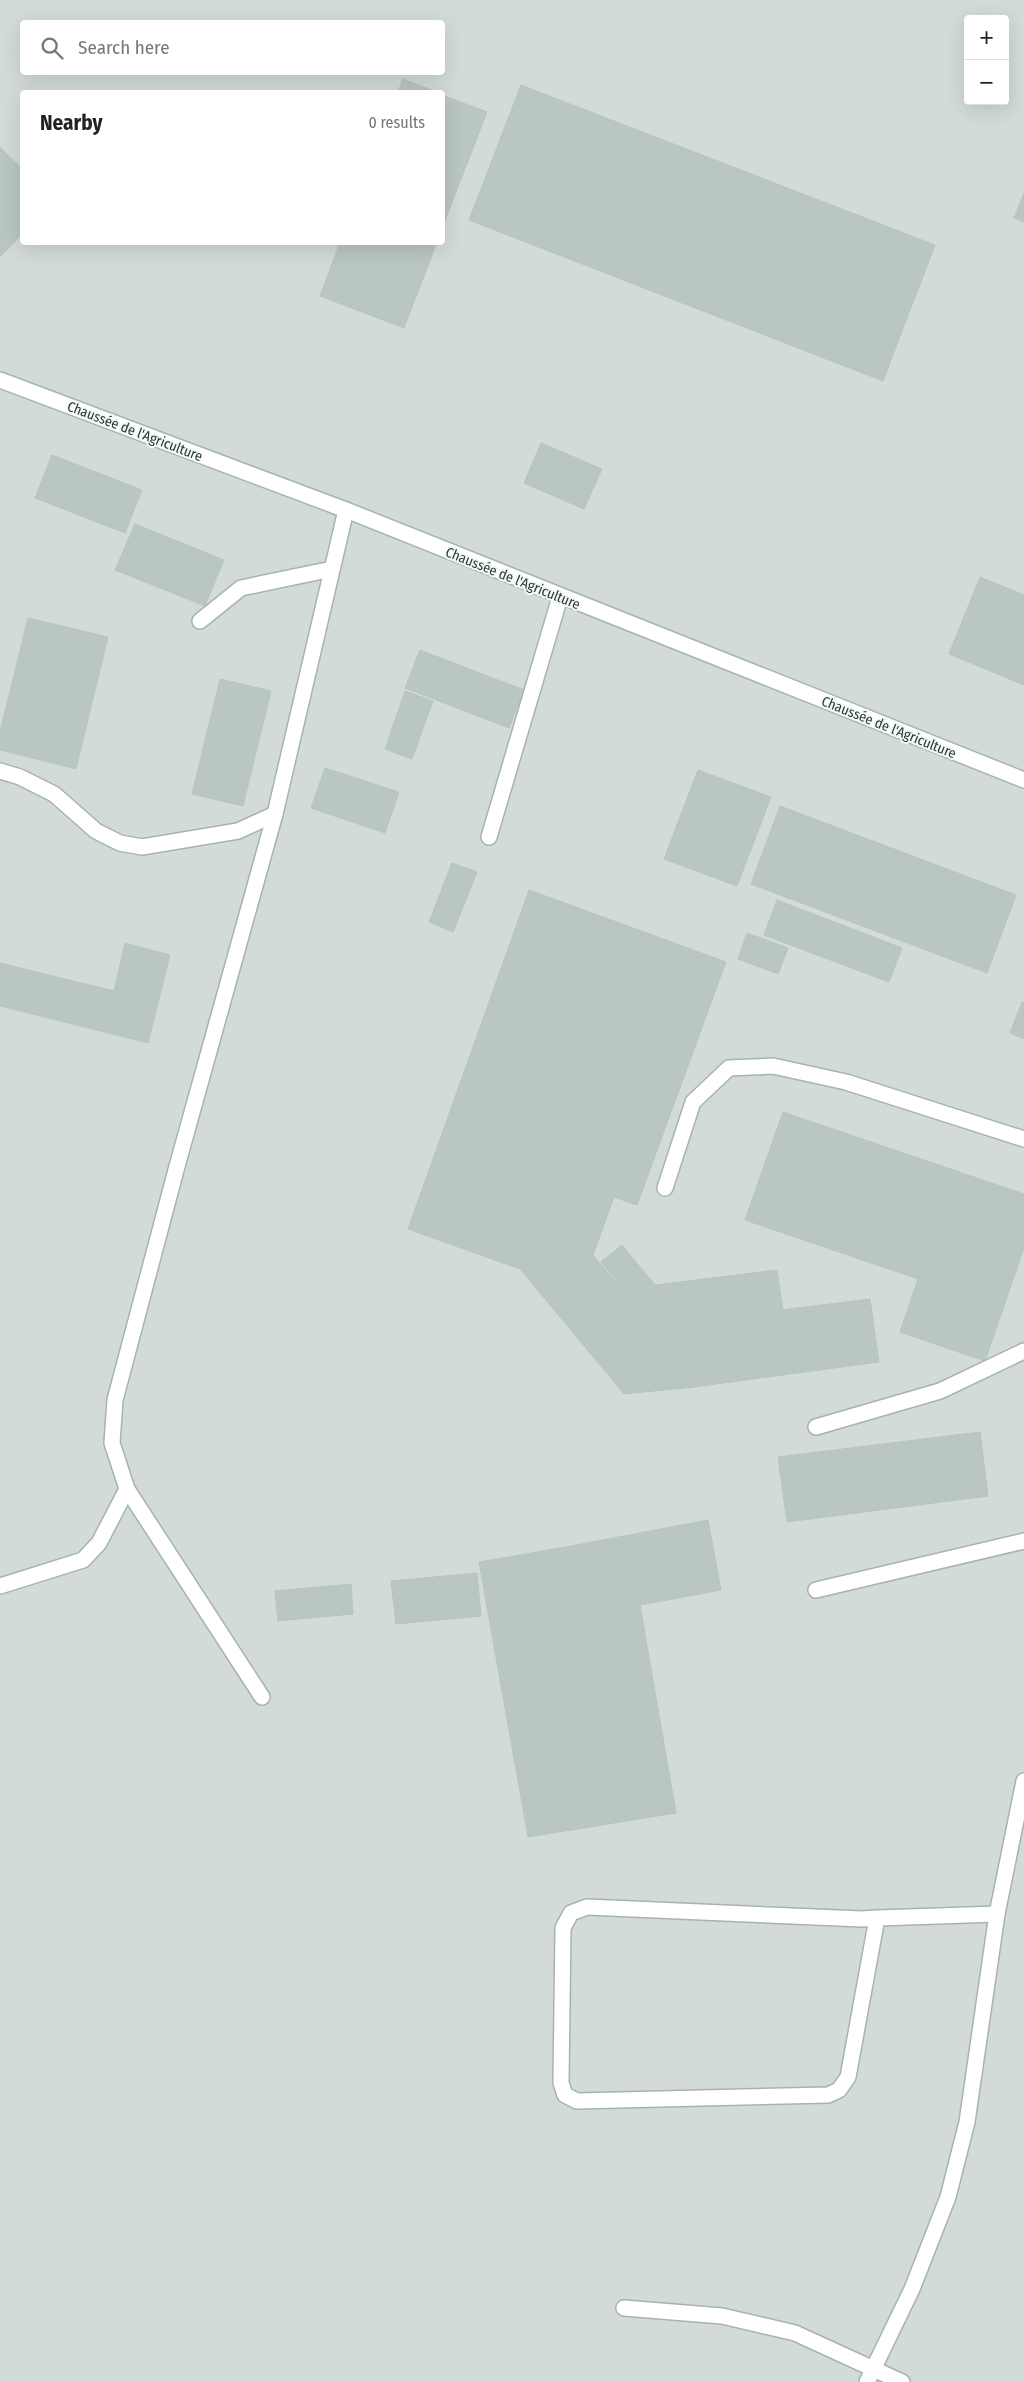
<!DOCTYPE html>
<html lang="en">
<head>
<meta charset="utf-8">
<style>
	:root { --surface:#fff; --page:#f6f6f6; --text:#222; --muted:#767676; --line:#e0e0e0 }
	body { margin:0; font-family:"Fira Sans Condensed",sans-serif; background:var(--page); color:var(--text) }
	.controls { position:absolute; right:15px; top:15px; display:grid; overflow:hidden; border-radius:5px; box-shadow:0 5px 20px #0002 }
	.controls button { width:45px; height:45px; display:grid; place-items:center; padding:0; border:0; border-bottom:1px solid var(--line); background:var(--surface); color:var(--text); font:25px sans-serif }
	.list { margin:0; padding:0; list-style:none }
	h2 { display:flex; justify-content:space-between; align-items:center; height:65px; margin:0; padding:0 20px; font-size:21px }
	h2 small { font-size:16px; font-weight:400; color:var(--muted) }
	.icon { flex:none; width:28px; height:28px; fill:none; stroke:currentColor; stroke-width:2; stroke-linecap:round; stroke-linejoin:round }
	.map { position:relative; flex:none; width:1024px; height:2382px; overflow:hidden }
	.search { position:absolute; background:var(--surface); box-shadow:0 5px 20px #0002; left:20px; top:20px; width:425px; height:55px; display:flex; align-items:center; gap:12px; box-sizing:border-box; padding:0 18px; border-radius:5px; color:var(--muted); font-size:19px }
	.panel { position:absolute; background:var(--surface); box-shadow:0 5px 20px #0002; left:20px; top:90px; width:425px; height:155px; border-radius:5px }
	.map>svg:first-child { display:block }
	.built { fill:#d2dbd7; fill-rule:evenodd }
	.building { fill:#bac6c1; stroke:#b7c5bf }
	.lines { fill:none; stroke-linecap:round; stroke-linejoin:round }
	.lane-casing { stroke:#a7b3af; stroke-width:18 }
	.street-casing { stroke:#a7b3af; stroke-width:18 }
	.secondary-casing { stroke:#a4b6af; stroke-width:18 }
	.lane { stroke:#fff; stroke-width:15 }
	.street { stroke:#fff; stroke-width:15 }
	.secondary { stroke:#fff; stroke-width:15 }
	.labels { text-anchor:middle; stroke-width:4; stroke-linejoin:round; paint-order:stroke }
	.street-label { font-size:14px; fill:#263b35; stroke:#f4f9f6 }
</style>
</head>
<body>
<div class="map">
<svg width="1024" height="2382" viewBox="0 0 1024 2382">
	<rect width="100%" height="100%" fill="#e4ece8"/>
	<path class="built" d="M0 0H1024V2382H0ZM968 19H1005V101H968ZM22 22H442V72H22ZM22 92H442V242H22Z"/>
	<g class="building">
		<path d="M403 79 437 92H398Z"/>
		<path d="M521 85 935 245 883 381 469 220Z"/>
		<path d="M442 95 487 112 442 228Z"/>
		<path d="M0 147 22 169V234L0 257Z"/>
		<path d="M1024 193V222L1014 218Z"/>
		<path d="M340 242H437L404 328 320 296Z"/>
		<path d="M541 443 602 469 584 509 524 483Z"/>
		<path d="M52 455 142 490 125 533 35 498Z"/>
		<path d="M135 524 224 560 205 606 115 570Z"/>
		<path d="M980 577 1024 595V685L949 654Z"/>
		<path d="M28 618 108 637 76 769 0 750V732Z"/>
		<path d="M420 650 524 690 509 728 405 688Z"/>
		<path d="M220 679 271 691 243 806 192 794Z"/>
		<path d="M405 691 433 701 412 759 385 749Z"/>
		<path d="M325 768 399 792 385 833 311 808Z"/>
		<path d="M698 770 771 797 737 886 664 859Z"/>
		<path d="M780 806 1016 895 987 973 751 884Z"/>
		<path d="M452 863 477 872 453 932 429 922Z"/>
		<path d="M529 890 726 962 637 1205 614 1197 593 1255 652 1326 870 1299 879 1362 694 1387 624 1394 520 1269 408 1229Z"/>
		<path d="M777 900 902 948 889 982 764 935Z"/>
		<path d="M747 933 788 948 778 974 738 959Z"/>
		<path d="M125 943 170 955 148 1043 0 1006V963L114 991Z"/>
		<path d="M1022 1002H1024V1039L1010 1033Z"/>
		<path d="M783 1112 1024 1194V1248L985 1361 900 1332 918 1279 745 1220Z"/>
		<path d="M622 1245 655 1285 777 1270 783 1310 652 1326 601 1262Z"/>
		<path d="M980 1432 988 1496 787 1522 778 1457Z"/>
		<path d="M708 1520 721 1590 640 1605 676 1813 614 1823 566 1547Z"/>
		<path d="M566 1547 614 1823 528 1837 479 1562Z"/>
		<path d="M477 1573 481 1616 396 1624 391 1581Z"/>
		<path d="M351 1584 353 1614 278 1621 275 1591Z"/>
	</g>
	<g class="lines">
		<defs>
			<g id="lane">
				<path d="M200 621 241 588 332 569"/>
				<path d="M0 771 20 777 54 794 96 831 120 843 142 847 238 831 275 814"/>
				<path d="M489 837 560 597"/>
				<path d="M665 1188 693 1102 729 1068 773 1066 846 1082 1024 1139"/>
				<path d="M816 1427 940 1391 1024 1351"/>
				<path d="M0 1586 83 1560 99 1543 127 1489"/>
				<path d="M816 1590 1024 1541"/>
				<path d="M262 1697 127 1489 112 1443 115 1400 176 1170 275 814 346 510"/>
				<path d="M877 1918 848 2077 839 2090 828 2095 577 2101 565 2095 561 2083 563 1928 571 1913 587 1907 862 1919 877 1918 997 1914"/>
				<path d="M624 2308 722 2316 795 2333 902 2382"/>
			</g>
			<path id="street" d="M867 2382 912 2289 948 2197 967 2122 997 1914 1024 1781"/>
			<path id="secondary" d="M0 380 346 510 1024 780"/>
		</defs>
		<use href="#lane" class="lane-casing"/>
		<use href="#street" class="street-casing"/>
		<use href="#secondary" class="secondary-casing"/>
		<use href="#lane" class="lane"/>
		<use href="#street" class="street"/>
		<use href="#secondary" class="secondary"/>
	</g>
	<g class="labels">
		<g class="street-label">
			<text transform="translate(135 431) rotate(21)" y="5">Chaussée de l'Agriculture</text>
			<text transform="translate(513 578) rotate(22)" y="5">Chaussée de l'Agriculture</text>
			<text transform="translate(889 727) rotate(22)" y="5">Chaussée de l'Agriculture</text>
		</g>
	</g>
</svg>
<div class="controls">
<button>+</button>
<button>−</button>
</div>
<div class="search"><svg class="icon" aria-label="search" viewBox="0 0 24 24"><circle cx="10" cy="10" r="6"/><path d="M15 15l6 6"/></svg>Search here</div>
<section class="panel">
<h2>Nearby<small>0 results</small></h2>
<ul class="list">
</ul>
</section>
</div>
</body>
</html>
